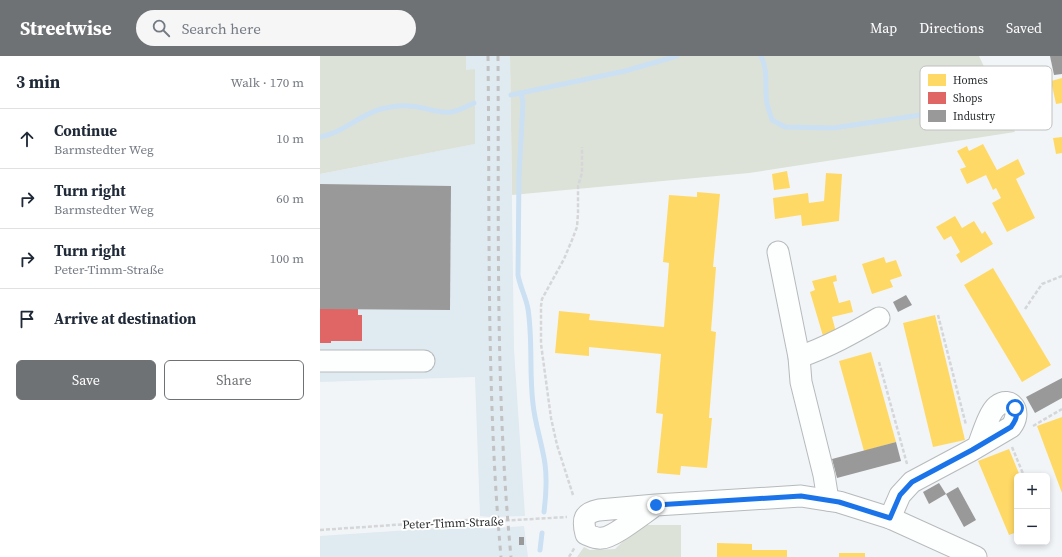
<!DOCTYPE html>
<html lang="en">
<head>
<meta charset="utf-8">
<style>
	:root { --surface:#fff; --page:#f6f6f7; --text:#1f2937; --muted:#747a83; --line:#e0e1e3; --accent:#6f7275 }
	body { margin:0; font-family:"Source Serif 4",serif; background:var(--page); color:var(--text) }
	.controls { position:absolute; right:12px; bottom:12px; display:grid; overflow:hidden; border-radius:6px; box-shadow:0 2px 6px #0003 }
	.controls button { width:36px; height:36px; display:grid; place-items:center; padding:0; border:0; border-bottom:1px solid var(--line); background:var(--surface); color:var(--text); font:20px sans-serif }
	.stop { position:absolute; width:12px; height:12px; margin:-9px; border:3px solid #1a73e8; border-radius:50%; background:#fff }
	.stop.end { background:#1a73e8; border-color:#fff; box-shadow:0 1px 4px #0008 }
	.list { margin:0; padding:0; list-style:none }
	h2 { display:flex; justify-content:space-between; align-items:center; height:52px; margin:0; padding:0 16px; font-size:17px }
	h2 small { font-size:13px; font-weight:400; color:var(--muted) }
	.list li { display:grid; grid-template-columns:26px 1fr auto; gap:12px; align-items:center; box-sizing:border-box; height:60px; padding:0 16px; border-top:1px solid var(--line) }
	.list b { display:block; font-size:15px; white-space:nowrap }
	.list p { margin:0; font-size:13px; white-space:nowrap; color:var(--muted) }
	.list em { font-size:13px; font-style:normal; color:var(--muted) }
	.actions { display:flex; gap:8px; padding:12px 16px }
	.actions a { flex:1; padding:9px 0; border:1px solid var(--accent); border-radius:6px; text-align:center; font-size:14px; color:var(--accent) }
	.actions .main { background:var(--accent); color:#fff }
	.icon { flex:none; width:22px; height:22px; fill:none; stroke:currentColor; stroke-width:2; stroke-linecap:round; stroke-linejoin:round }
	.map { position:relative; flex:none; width:742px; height:501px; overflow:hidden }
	header { display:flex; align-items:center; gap:24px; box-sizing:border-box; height:56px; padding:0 20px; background:var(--accent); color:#fff }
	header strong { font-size:19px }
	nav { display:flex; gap:22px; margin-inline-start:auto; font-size:14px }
	.search { width:280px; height:36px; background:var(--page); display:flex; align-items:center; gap:10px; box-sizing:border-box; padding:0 14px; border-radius:22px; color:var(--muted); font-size:15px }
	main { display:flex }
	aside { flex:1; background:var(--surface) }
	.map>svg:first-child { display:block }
	.built { fill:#e0eaf1 }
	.green { fill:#dce2d8 }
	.homes { fill:#ffd966 }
	.shops { fill:#e06666 }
	.industry { fill:#999 }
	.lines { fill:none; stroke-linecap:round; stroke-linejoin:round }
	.stream { stroke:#cbe0f2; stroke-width:5 }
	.minor-casing { stroke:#b7babc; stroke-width:23 }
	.path { stroke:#d5d6d8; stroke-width:2.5; stroke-dasharray:4 2; stroke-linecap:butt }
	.minor { stroke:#fdfefe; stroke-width:21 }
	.rail { stroke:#c2c2c2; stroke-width:3; stroke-dasharray:5 5; stroke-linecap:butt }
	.route { stroke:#1a73e8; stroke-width:5 }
	.labels { text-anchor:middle; stroke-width:4; stroke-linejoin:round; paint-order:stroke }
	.street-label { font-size:12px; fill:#292c2e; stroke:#fff }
	.key { fill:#fff; stroke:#bfc0c0; stroke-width:1 }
	.key-label { font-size:11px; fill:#292c2e }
</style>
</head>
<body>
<header>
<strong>Streetwise</strong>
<div class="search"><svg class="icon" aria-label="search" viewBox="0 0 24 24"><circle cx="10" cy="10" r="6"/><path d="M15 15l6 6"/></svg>Search here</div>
<nav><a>Map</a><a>Directions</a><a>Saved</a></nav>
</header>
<main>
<aside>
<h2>3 min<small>Walk · 170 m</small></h2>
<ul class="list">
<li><svg class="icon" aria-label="ahead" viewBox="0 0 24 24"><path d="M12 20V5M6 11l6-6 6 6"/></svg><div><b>Continue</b><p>Barmstedter Weg</p></div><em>10 m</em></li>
<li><svg class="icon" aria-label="right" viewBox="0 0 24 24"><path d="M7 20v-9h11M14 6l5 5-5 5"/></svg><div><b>Turn right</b><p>Barmstedter Weg</p></div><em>60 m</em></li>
<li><svg class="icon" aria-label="right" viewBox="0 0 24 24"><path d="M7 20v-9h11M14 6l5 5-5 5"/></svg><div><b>Turn right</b><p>Peter-Timm-Straße</p></div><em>100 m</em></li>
<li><svg class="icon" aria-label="arrive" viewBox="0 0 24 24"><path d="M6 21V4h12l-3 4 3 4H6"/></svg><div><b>Arrive at destination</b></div></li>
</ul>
<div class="actions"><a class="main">Save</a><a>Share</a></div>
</aside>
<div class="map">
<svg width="742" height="501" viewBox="0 0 742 501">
	<rect width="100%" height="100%" fill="#f2f5f8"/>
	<g class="built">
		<path d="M146 0H190L194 294 205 460 169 461 160 460 155 321 0 326V118L154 88 155 13 146 15Z"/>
		<path d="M149 470 166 473 204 470 208 501H0V480Z"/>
	</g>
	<g class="green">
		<path d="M0 0H146V14L155 13V88L0 118Z"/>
		<path d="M190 0H659L695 76 429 117 192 139Z"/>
		<path d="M320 469H361V501H257L264 491 270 494 295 493Z"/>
	</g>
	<g class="homes">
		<path d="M742 22V47L736 48 731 25Z"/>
		<path d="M742 81V97L736 98 733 82Z"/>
		<path d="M663 88 677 114 698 103 705 118 696 123 715 162 687 176 672 147 681 142 676 132 673 134 666 119 647 128 640 113 646 111 637 95 647 90 649 95Z"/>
		<path d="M467 115 470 132 454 134 452 118Z"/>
		<path d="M506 117 522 118 519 165 482 170 481 159 455 163 453 142 488 137 489 147 504 145Z"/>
		<path d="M377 136 400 138 393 211H396L391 275 396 276 389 362H392L387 412 361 410 360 419 337 417 343 358 336 357 341 298 269 291V300L235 297 239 255 270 258 269 264 344 271 349 207 343 206 349 139 377 141Z"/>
		<path d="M635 160 642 172 654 165 662 178 665 175 673 188 641 207 636 199 640 196 631 180 624 184 616 171Z"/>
		<path d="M564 201 566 207 576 204 582 220 570 224 573 231 552 238 542 208Z"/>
		<path d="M673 212 731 309 702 326 644 229Z"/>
		<path d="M516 219 517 225 513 226 519 247 530 244 533 256 512 261 516 276 503 280 490 236 495 234 492 225Z"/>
		<path d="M615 259 645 384 613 391 583 267Z"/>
		<path d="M551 296 576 386 544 395 519 305Z"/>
		<path d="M742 361V437L717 370Z"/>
		<path d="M689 393 700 420H697V476L689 479 658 405Z"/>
		<path d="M397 487 432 488V494H467V501H397Z"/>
		<rect x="519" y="497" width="26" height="4"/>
	</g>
	<path class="shops" d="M0 253H38V259H42V285H11V287H0Z"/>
	<g class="industry">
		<path d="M730 0H742V18L734 19Z"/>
		<path d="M0 128 131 130 130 254 0 253Z"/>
		<path d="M586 239 592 249 578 256 573 246Z"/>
		<path d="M742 322V342L715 357 706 341Z"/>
		<path d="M576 386 581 405 517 422 512 403Z"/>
		<path d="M619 427 626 438 609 448 603 436Z"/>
		<path d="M638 431 656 464 644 471 626 438Z"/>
		<rect x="199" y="481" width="5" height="8"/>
	</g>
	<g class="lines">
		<g class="stream">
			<path d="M441 0C449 16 444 32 447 48 448 53 451 59 452 64L465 71 513 72 641 53"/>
			<path d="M201 37 203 46 199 119 198 219C200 231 206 241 208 253 213 285 209 316 213 348 215 368 222 387 225 408 227 423 226 440 224 456"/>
			<path d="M191 39 305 15 357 0"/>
			<path d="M0 81C23 77 39 59 61 53 69 51 81 49 89 50 103 50 117 58 131 56 139 55 147 50 154 47"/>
			<path d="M220 494 222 477"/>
		</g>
		<defs>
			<g id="minor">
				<path d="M458 196 479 301 481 326 504 419 508 444"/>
				<path d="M479 301C508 291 533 277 559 262"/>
				<path d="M0 305H104"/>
				<path d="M336 449C325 456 293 482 282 482 276 483 271 480 266 478 262 463 264 457 279 454L336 449 481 440 519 446 570 462 656 501"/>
				<path d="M570 462 580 439 592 426 652 394 691 371C703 356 691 339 677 350 669 356 662 380 658 390"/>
			</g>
		</defs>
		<use href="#minor" class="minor-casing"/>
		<g class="path">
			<path d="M705 253 722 228 742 220"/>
			<path d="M618 259 646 369"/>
			<path d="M559 306 587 408"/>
			<path d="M713 370 742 353"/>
			<path d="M692 391 704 420"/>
			<path d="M253 439 237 389 231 362 221 288V250L222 243 244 203 252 184 257 171 258 157V130L262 117V91"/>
			<path d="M0 474 147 464 178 465 247 461"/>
			<path d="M249 501 255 491"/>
		</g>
		<use href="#minor" class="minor"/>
		<g class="rail">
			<path d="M168 0C170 167 166 335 181 501"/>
			<path d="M178 0C179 167 175 335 191 501"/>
		</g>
	</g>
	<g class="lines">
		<path class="route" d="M336 449 481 440 519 446 570 462 580 439 592 426 652 394 691 371C696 364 698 360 695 352"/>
	</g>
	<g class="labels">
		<g class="street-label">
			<text transform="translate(133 467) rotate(-2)" y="4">Peter-Timm-Straße</text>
		</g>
	</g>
	<rect x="600" y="10" width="132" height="64" rx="6" class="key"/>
	<rect x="608" y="18" width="18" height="12" fill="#ffd966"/>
	<rect x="608" y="36" width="18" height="12" fill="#e06666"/>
	<rect x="608" y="54" width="18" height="12" fill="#999"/>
	<g class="key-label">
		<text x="633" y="28">Homes</text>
		<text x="633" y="46">Shops</text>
		<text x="633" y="64">Industry</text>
	</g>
</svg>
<div class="controls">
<button>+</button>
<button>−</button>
</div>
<div class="stop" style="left:695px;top:352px"></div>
<div class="stop end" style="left:336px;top:449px"></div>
</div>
</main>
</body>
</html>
